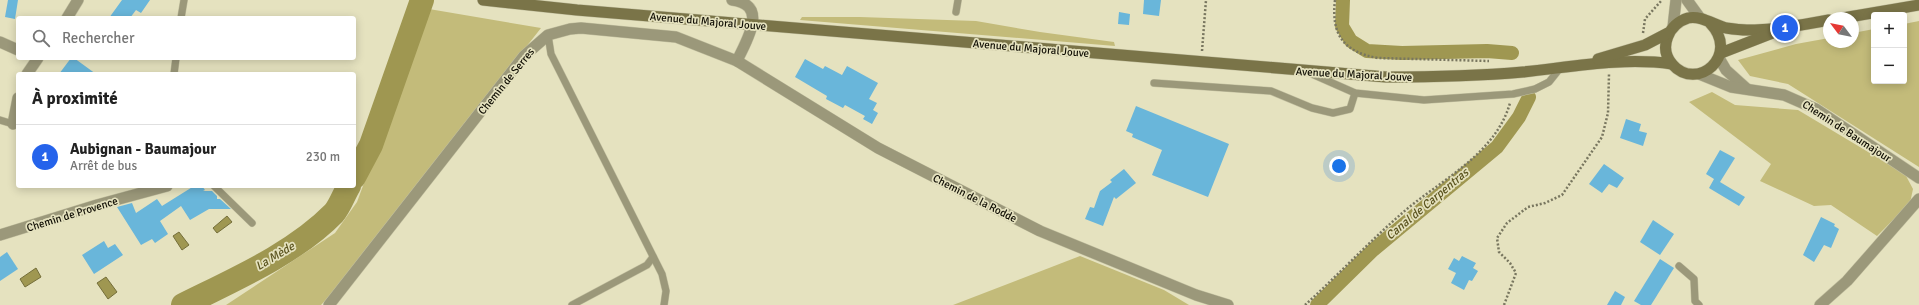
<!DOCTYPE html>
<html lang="fr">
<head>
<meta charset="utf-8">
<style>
	:root { --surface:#fff; --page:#f2f2f2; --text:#222; --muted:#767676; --line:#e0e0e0; --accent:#2563eb }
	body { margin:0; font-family:Signika,sans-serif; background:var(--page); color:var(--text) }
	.controls { position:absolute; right:12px; top:12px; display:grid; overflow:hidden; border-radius:4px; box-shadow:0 2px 10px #0003 }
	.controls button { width:36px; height:36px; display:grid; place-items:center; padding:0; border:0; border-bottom:1px solid var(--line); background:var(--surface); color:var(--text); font:20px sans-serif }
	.compass { position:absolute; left:1823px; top:12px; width:36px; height:36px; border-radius:50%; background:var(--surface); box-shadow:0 2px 10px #0003; rotate:302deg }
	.you { position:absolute; left:1339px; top:166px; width:14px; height:14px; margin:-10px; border:3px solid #fff; border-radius:50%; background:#1a73e8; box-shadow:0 0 0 6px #1a73e833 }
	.badge { display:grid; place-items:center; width:26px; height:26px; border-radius:50%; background:var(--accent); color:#fff; font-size:13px; font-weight:700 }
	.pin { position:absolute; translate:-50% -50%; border:2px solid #fff; box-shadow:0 1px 4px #0006 }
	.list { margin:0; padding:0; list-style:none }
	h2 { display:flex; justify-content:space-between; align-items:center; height:52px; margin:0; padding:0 16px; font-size:17px }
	h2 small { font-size:13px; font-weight:400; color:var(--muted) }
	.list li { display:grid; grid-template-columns:26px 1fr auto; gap:12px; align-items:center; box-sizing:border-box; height:64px; padding:0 16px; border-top:1px solid var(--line) }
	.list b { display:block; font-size:15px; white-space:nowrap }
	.list p { margin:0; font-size:13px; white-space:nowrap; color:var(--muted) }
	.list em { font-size:13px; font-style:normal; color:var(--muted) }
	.icon { flex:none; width:22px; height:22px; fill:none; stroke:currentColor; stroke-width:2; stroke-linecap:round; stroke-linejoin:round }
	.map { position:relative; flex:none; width:1919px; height:305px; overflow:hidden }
	.search { position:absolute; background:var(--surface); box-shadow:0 2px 10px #0003; left:16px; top:16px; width:340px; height:44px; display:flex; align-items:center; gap:10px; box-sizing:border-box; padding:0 14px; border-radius:4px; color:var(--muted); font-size:15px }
	.panel { position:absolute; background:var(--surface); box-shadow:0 2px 10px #0003; left:16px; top:72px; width:340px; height:116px; border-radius:4px }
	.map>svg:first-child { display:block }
	.green { fill:#c3bb7a }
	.water { fill:#9f9751; stroke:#746e3a }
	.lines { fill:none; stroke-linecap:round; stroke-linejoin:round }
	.canal { stroke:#9f9751; stroke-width:14 }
	.river { stroke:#9f9751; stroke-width:24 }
	.building { fill:#69b6da }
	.service-casing { stroke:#c3c0a1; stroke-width:8 }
	.minor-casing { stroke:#c3c0a1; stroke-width:12 }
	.secondary-casing { stroke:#c3c0a1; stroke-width:12 }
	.path { stroke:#78765f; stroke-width:2.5; stroke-dasharray:2 2; stroke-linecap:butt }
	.service { stroke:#9b987a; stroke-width:7 }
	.minor { stroke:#9b987a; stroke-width:11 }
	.secondary { stroke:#7a7448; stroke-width:11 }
	.labels { text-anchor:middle; stroke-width:3.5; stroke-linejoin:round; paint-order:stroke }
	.street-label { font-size:11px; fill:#0f0d03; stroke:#e5e2bf }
	.water-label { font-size:12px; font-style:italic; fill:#5a531e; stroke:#e5e2bf }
</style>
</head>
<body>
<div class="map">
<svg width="1919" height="305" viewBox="0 0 1919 305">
	<rect width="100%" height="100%" fill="#e5e2bf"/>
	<g class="green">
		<path d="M429 9 541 28 341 283 321 305H226L335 233 357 202Z"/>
		<path d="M802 17H860L976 21 1040 32 1114 42 1115 46 800 20Z"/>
		<path d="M1919 21V167L1788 84 1750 76 1738 60 1796 44 1829 38V42H1853V33L1874 29V81H1904V24Z"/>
		<path d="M1712 92 1735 105 1798 110 1905 174 1913 189 1910 203 1877 236 1831 205 1814 206 1760 181 1771 164 1689 102Z"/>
		<path d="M1080 256 1164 290 1189 305H953Z"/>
	</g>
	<g class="water">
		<path d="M227 216 232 222 217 233 213 228Z"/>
		<path d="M179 232 189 245 182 250 173 236Z"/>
		<path d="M36 268 41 277 25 287 20 279Z"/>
		<path d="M106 277 117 292 108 299 97 283Z"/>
	</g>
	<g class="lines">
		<g class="canal">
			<path d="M1343 0 1342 26 1351 41 1367 51 1402 53 1487 51 1512 53"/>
			<path d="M1317 305 1373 250 1497 147 1519 117 1529 97"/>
		</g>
		<g class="river">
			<path d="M354 177 371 145 422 0"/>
			<path d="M183 305C233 280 294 254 334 213 340 206 344 194 349 186"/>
		</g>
	</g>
	<g class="building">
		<path d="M8 0H18L15 19 5 17Z"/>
		<path d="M122 0H150L141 13 136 10 130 18H109Z"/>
		<path d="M1144 0H1161L1159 16 1143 14Z"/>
		<path d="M1119 12 1130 14 1129 25 1118 24Z"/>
		<path d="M71 58H74L96 74H59Z"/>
		<path d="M805 59 823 69 825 66 842 75 847 66 878 83 869 99 877 103 873 110 878 113 872 124 863 119 865 116 845 105 843 108 826 99 827 96 795 77Z"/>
		<path d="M1136 106 1229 144 1208 197 1152 175 1162 150 1132 137 1133 134 1126 131Z"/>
		<path d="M1626 119 1641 124 1639 131 1647 133 1643 146 1620 138Z"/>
		<path d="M1720 150 1735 158 1720 182 1745 197 1739 206 1709 188 1714 179 1706 174Z"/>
		<path d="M1604 164 1624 178 1617 188 1609 184 1602 193 1589 184Z"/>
		<path d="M1124 169 1136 183 1116 199 1114 197 1103 226 1085 219 1090 207 1094 208 1100 191 1112 182 1110 180Z"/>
		<path d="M194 186H202L205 190 203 191H212L217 196V199H220L231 209H209L190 220 181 206 160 221 168 234 155 243 152 239 141 245 117 207 132 203 136 213 157 199 162 206Z"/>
		<path d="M1821 217 1835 224 1834 226 1839 229 1831 248 1824 245 1814 262 1803 255Z"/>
		<path d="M1653 220 1674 234 1660 255 1640 242Z"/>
		<path d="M104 241 108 248 115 244 123 255 94 274 82 255Z"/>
		<path d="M7 252 18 269 0 281V257Z"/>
		<path d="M1462 256 1476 263 1473 268 1478 271 1472 281 1469 280 1464 290 1451 283 1456 273 1448 269 1454 258 1459 261Z"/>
		<path d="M1660 259 1674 268 1651 305H1641L1634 301Z"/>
		<path d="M1615 291 1625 297 1621 305H1607Z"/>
	</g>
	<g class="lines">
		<defs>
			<g id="service">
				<path d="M956 12 958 0"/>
				<path d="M181 18 184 0"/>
				<path d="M548 35 551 54 662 274 666 291 664 305"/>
				<path d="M174 74 176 58"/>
				<path d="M1312 74 1355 93 1424 100 1513 94 1535 89 1549 82 1561 67"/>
				<path d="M1154 83 1271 91 1312 108 1333 113 1350 109 1355 93"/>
				<path d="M0 120 13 124"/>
				<path d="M214 186 252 223"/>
				<path d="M1679 266 1694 279 1695 301 1699 305"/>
				<path d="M572 305 647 265 653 257"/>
			</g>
			<g id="minor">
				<path d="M732 0C770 5 746 41 737 61"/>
				<path d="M1687 0 1700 18"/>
				<path d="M67 18 78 0"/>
				<path d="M1673 27 1676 0"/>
				<path d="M0 42 18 50"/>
				<path d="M1719 58 1726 70 1747 89"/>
				<path d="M27 74 38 58"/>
				<path d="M1699 74 1731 87 1784 95 1816 109 1919 178"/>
				<path d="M13 124 18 98"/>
				<path d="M0 235 97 205 167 186"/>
				<path d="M329 305 524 56 548 35 570 29 581 28 676 37 737 61 878 148 1040 231 1196 295 1228 305"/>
				<path d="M1820 305 1847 281 1919 199"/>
			</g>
			<g id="secondary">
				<path d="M483 0 577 10 1386 77C1432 77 1477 76 1523 72 1572 67 1622 57 1672 64"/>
				<path d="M1843 18 1919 5"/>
				<path d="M1710 23C1741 55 1697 93 1672 64 1658 47 1669 24 1688 18 1701 15 1714 25 1726 28 1733 29 1740 30 1747 30 1775 30 1802 25 1829 20"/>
				<path d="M1721 53 1775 32"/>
				<path d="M1598 59 1645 45 1668 33"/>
			</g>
		</defs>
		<use href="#service" class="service-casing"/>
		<use href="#minor" class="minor-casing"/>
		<use href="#secondary" class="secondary-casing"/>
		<g class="path">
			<path d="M1335 0C1331 34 1343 52 1378 58L1489 61"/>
			<path d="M1643 33 1645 19 1662 0"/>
			<path d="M1202 51 1206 0"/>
			<path d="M1305 305C1337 276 1367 244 1400 215 1438 181 1495 156 1510 103"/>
			<path d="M1504 305 1516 273 1510 263 1499 252 1497 238 1507 223 1528 207 1545 203 1562 195 1602 137 1608 113 1609 74"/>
		</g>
		<use href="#service" class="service"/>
		<use href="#minor" class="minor"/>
		<use href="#secondary" class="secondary"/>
	</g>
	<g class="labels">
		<g class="street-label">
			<text transform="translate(708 21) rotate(5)" y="4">Avenue du Majoral Jouve</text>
			<text transform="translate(1031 48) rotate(5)" y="4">Avenue du Majoral Jouve</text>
			<text transform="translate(1354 74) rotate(3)" y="4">Avenue du Majoral Jouve</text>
			<text transform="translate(506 81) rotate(-51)" y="4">Chemin de Serres</text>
			<text transform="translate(1847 131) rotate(33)" y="4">Chemin de Baumajour</text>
			<text transform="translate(975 198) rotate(27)" y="4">Chemin de la Rodde</text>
			<text transform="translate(72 214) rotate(-17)" y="4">Chemin de Provence</text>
		</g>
		<g class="water-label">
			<text transform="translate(1427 204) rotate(-40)" y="4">Canal de Carpentras</text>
			<text transform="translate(275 256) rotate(-31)" y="4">La Mède</text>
		</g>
	</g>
</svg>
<div class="controls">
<button>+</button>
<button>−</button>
</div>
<svg class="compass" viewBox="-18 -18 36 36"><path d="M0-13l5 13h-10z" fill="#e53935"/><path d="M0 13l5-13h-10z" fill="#767676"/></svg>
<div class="you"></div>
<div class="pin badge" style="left:1785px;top:28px">1</div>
<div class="search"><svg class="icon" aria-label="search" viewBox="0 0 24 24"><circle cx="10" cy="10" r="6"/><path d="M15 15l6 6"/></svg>Rechercher</div>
<section class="panel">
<h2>À proximité<small></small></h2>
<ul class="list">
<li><span class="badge">1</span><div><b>Aubignan - Baumajour</b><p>Arrêt de bus</p></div><em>230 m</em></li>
</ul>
</section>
</div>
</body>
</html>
